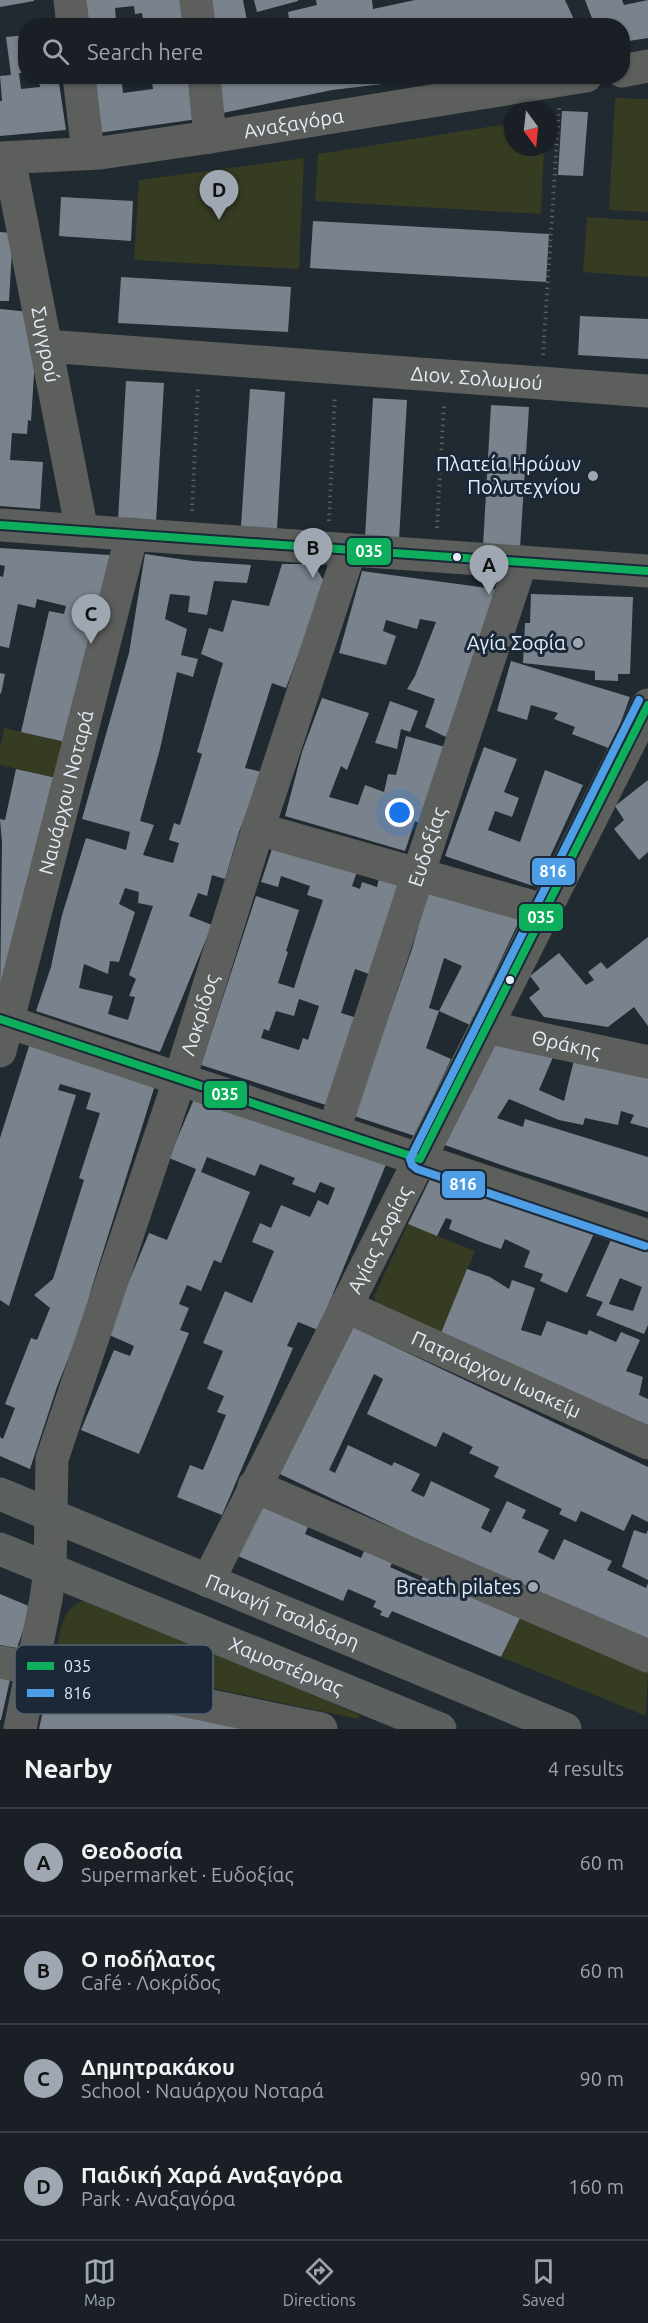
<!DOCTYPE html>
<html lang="en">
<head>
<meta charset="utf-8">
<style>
	:root { --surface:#191f25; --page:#262c32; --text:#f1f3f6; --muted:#9fa2a7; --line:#373d42; --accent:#9fa8b2 }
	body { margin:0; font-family:Ubuntu,sans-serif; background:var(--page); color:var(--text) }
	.compass { position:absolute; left:504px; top:102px; width:54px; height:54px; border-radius:50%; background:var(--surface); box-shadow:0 2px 4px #0004; rotate:165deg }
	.you { position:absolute; left:400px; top:813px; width:21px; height:21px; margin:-15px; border:4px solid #fff; border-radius:50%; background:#1a73e8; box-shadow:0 0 0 9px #1a73e833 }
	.badge { display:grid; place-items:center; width:39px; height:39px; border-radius:50%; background:var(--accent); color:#111; font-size:20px; font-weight:700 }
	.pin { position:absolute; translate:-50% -50px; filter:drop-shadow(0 2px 3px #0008) }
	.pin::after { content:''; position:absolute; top:32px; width:21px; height:18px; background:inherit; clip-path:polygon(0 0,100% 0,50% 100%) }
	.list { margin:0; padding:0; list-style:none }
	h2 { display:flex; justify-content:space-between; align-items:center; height:78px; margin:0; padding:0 24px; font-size:26px }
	h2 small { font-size:20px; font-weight:400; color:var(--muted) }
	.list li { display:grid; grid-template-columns:39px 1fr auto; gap:18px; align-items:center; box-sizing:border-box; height:108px; padding:0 24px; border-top:2px solid var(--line) }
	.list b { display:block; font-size:22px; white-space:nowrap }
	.list p { margin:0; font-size:20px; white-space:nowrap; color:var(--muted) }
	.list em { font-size:20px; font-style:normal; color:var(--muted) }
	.icon { flex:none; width:33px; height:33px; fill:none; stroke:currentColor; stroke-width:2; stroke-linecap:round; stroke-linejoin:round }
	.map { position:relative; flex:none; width:648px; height:1729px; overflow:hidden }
	.search { position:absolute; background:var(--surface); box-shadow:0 2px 4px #0004; left:18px; right:18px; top:18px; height:66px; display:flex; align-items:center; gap:15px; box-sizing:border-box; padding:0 21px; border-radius:24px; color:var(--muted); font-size:22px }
	.sheet { height:510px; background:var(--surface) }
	nav { display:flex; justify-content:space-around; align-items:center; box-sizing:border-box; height:84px; border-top:2px solid var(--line); background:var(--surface); font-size:16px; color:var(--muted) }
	nav a { display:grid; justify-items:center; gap:3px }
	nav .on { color:var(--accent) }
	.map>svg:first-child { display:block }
	.green { fill:#363c22 }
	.building { fill:#7a838d; fill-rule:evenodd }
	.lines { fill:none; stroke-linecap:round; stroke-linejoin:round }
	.path { stroke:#5b5e5e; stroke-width:4; stroke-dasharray:1.5 4.5; stroke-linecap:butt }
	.minor { stroke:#5c5f5c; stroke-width:33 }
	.major { stroke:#5c605f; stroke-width:33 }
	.bus-1-casing { stroke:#1a2838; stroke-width:12 }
	.bus-2-casing { stroke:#1a2838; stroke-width:12 }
	.bus-1 { stroke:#0daf5c; stroke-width:8 }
	.bus-2 { stroke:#4d9ee5; stroke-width:8 }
	.poi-dot { fill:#9fa8b2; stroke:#1a2838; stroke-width:2 }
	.bus-dot { fill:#e3edf8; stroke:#1a2838; stroke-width:2 }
	.labels { text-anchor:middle; stroke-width:6; stroke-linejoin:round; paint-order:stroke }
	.street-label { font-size:20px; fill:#e3edf8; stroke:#1a2838 }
	.poi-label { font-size:20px; fill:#e3edf8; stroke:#1a2838; text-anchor:end }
	.key { fill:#1a2838; stroke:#566372; stroke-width:1.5 }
	.key-label { font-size:16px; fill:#e3edf8 }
	.line-badge { stroke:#1a2838; stroke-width:2 }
	.badge-label { font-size:16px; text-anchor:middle; font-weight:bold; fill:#fff }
</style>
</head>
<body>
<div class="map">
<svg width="648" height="1729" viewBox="0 0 648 1729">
	<rect width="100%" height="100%" fill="#212931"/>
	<g class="green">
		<path d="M615 98 648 99V212L609 210Z"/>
		<path d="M513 123V147H544L541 214 315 201 318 154Z"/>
		<path d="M304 158 299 269 134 260 139 180Z"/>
		<path d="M587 217 648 221V277L583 272Z"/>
		<path d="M4 728 70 743 61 779 0 765V747Z"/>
		<path d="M408 1224 475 1251 439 1338 375 1306 374 1296Z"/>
		<path d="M83 1601 97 1603 360 1715 358 1719 55 1655C61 1633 60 1609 83 1601Z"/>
		<path d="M521 1616 648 1670 646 1716 501 1657Z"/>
	</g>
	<g class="building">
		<path d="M0 0H34V1L0 7Z"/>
		<path d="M79 0H184L187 26H144L142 13 135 14 134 6 115 8 116 20 125 19 126 26H83Z"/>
		<path d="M207 0H243L248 26H209Z"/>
		<path d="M254 0H298V1L257 12Z"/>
		<path d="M316 0H372L373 9 415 0H565L577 26H290L288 12 317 5Z"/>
		<path d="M585 0H622L624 5 648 0V38L622 42V26H595Z"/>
		<path d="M26 35V73H19L21 89 40 87 38 76H58L66 130 0 136V101H2L0 76 11 75 6 37Z"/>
		<path d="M90 76H121L123 93 153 89 151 76H193L198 119 98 133Z"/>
		<path d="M215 76H434V78L332 90 218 114Z"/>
		<path d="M562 111 588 112 583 176 558 175Z"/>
		<path d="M61 197 133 201 131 241 59 236Z"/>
		<path d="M313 221 549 234 546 282 310 268Z"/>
		<path d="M0 232 13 233 9 301H0Z"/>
		<path d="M121 277 291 287 288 332 118 323Z"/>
		<path d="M0 309 30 312 28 342 36 343 31 421 28 420 27 434 12 433 10 460 43 462 40 509 0 506Z"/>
		<path d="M580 316 648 319V359L578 355Z"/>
		<path d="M126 381 164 383 156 522 118 520Z"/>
		<path d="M250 389 285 392 277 529 241 527Z"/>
		<path d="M373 398 407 400 399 540 365 538Z"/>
		<path d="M491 405 529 407 520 548 483 546Z"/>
		<path d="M0 548 110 555 70 743 21 732 49 611 64 614 66 606 37 599 35 608 18 604 9 648 0 646V576L3 577 5 566 0 565Z"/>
		<path d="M145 554 193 561 251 565 247 583 214 581 207 615 188 612 190 596 170 594 165 619 187 629 181 655 198 659 193 677 177 672 160 749 140 821 154 825 143 855 173 863 179 843 169 840 174 823 180 825 202 754 197 752 223 663 201 654 209 628 223 632 232 600 269 606 282 564H314L325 583 286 688 272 683 245 768 262 772 239 832 225 879 212 875 207 896 198 893 189 916 212 925 160 1052 36 1011 51 967 62 915 86 838 126 850 130 832 82 819 129 653ZM125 888 139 892 138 903 153 906 129 975 136 979 129 996 135 997 128 1020 108 1014 113 996 79 988 84 964 108 974 110 961 119 962 135 912 119 904Z"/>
		<path d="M362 571 502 590 446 737 425 727 435 699 407 689 415 676 436 622 420 619 417 629 386 620 383 631 396 636 386 665 339 653Z"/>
		<path d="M531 594 633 597 630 674H618V681L595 680V671L523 663 525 623H530Z"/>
		<path d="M511 661 630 697 611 749 572 734 575 727 554 719 558 713 531 705 527 720 497 711Z"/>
		<path d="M0 673 5 674 1 694 0 693Z"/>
		<path d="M322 698 369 713 347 770 341 766 329 797 358 805 365 785 384 792 388 774 396 775 406 736 445 747 421 824 415 821 405 851 285 816 302 752Z"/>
		<path d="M390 701 418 711 410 732 401 729 397 749 375 743Z"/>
		<path d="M484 747 517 759 504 792 519 798 512 817 495 811 488 830 520 842 545 770 583 785 536 887 445 856Z"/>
		<path d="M16 769 61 779 0 997 2 843 0 819 5 820Z"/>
		<path d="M648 780V852L639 860 614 829 624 820 615 806Z"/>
		<path d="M274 843 358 869 352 886 360 889 362 882 377 887 379 878 398 884 369 974 355 969 341 1013 357 1018 329 1106 201 1065 256 896 299 910 286 951 288 952 278 983 294 988 305 953 323 900 307 895 310 886 281 876 278 887 261 882ZM299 999 319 1006 308 1040 303 1038 299 1050 261 1038 264 1029 269 1031 276 1011 294 1016Z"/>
		<path d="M429 888 523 913 470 1025 439 1011 426 1048 451 1059 415 1136 354 1116 412 949ZM444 958 462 966 439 1011 429 1008Z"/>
		<path d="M648 937V1026L634 1007 608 1027 544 1017 529 998 540 989 530 976 559 953 586 985 594 980 588 972 601 962 607 969Z"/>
		<path d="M30 1043 156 1082 91 1290 83 1321 57 1387 30 1469 0 1456V1437L3 1439 15 1408 5 1404 31 1338 37 1340 50 1308 34 1295 53 1279 84 1180 79 1178 100 1113 86 1109 91 1093 60 1084 58 1090 76 1095 9 1306 0 1300V1138Z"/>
		<path d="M494 1045 553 1057 539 1090 564 1101 574 1060 648 1074V1128L630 1123 634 1115 621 1111 618 1125 585 1118 583 1125 559 1120 509 1099 497 1118 523 1127 525 1119 648 1157V1212L510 1168 442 1144Z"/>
		<path d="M194 1099 387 1162 318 1330 298 1322 287 1346 293 1348 222 1515 177 1497 190 1465 203 1470 226 1415 217 1412 224 1396 207 1389 223 1351 203 1343 225 1291 252 1303 274 1251 252 1242 260 1223 271 1228 281 1205 310 1217 318 1200 328 1205 335 1188 320 1182 315 1193 292 1184 295 1178 260 1164 255 1176 207 1157 201 1172 250 1192 221 1263 214 1260 201 1291 187 1285 179 1304 189 1308 180 1330 189 1333 139 1454 81 1430 114 1350 130 1356 134 1346 107 1334 149 1233 167 1240 196 1169 169 1158Z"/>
		<path d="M432 1175 596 1229 567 1293 540 1281 543 1274 524 1267 530 1251 505 1239 501 1249 481 1242 449 1229 452 1220 446 1218 437 1236 408 1224Z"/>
		<path d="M614 1233 648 1246V1325L644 1334 596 1315 603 1302 586 1296ZM620 1278 642 1287 633 1311 609 1304Z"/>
		<path d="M467 1269 490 1277 509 1289 512 1280 535 1288 521 1330 541 1336 547 1321 587 1335 589 1330 616 1342 621 1332 640 1340 626 1371 643 1377 639 1395 648 1399V1425L439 1338Z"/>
		<path d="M351 1326 648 1467V1522L632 1514 624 1531 581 1511 576 1522 559 1514 562 1509 494 1477 499 1467 469 1453 473 1447 443 1432 436 1447 367 1414 383 1379 374 1374 329 1470 335 1473 348 1445 392 1466 394 1462 420 1474 411 1491 424 1497 431 1481 490 1509 481 1528 491 1533 507 1501 526 1510 522 1518 549 1530 538 1552 554 1560 564 1539 612 1561 607 1570 646 1588 648 1583V1643L421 1541 280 1474Z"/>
		<path d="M262 1502 310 1522 305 1534 361 1558 365 1549 393 1561 390 1567 421 1581 424 1574 521 1616 501 1657 392 1611 388 1618 380 1615 382 1611 373 1607 376 1601 348 1589 343 1601 238 1556Z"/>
		<path d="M634 1530 646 1534 648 1530V1580L622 1567Z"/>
		<path d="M0 1594 31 1607 17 1648 0 1645Z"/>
		<path d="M0 1673 11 1675 1 1720H0Z"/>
		<path d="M48 1687 248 1729H39Z"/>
	</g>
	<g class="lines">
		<g class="path">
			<path d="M543 355 559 108"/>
			<path d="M192 511 198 386"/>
			<path d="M329 521 335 396"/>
			<path d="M437 528 444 404"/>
		</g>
		<g class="minor">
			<path d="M70 0 73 26"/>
			<path d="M196 0 199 26"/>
			<path d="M622 71 648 66"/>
			<path d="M79 76 88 153"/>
			<path d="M204 76 210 137"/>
			<path id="s1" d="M0 158 100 153 210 137 586 76"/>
			<path id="s2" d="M9 158 82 531"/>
			<path id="s3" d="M46 346 648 391"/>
			<path d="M0 525 648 571"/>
			<path d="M258 829 544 910"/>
			<path d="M0 1019 648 1236"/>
			<path id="s4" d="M486 1027 648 1062"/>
			<path id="s5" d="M0 1051 132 534"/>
			<path id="s6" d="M334 1130 521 562"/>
			<path id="s7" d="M345 1306 648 1443"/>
			<path d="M254 1486 648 1656"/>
			<path id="s8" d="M208 1581 648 705"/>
			<path d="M0 1662 321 1729"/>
			<path id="s9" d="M20 1729 46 1599 50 1569 52 1459 180 1078 258 829 350 550"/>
		</g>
		<g class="major">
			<path id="s10" d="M0 1494 565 1729"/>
			<path id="s11" d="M0 1549 440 1729"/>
		</g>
		<defs>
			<g id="bus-1">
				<path d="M0 525 648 571"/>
				<path d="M0 1019 420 1159 648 705"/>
			</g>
			<path id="bus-2" d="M639 700 410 1159 412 1165 417 1169 645 1246"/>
		</defs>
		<use href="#bus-1" class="bus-1-casing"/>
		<use href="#bus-2" class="bus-2-casing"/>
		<use href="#bus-1" class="bus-1"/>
		<use href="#bus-2" class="bus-2"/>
	</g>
	<g class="poi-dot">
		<circle cx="593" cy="476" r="6"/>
		<circle cx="578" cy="643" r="6"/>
		<circle cx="533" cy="1587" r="6"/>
	</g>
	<g class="bus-dot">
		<circle cx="457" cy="557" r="5"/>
		<circle cx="510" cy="980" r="5"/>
	</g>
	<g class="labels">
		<g class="street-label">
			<text dy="7" stroke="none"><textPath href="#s1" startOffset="296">Αναξαγόρα</textPath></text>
			<text dy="7" stroke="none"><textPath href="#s2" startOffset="190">Συγγρού</textPath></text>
			<text dy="7" stroke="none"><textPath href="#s3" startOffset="432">Διον. Σολωμού</textPath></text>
			<text dy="7" stroke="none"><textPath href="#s5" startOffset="267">Ναυάρχου Νοταρά</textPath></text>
			<text dy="7" stroke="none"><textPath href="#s6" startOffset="298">Ευδοξίας</textPath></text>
			<text dy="7" stroke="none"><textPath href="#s9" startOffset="741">Λοκρίδος</textPath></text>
			<text dy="7" stroke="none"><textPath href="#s4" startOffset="82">Θράκης</textPath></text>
			<text dy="7" stroke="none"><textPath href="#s8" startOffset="382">Αγίας Σοφίας</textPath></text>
			<text dy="7" stroke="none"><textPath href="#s7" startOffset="166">Πατριάρχου Ιωακείμ</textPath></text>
			<text dy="7" stroke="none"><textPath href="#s10" startOffset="306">Παναγή Τσαλδάρη</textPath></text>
			<text dy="7" stroke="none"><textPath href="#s11" startOffset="309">Χαμοστέρνας</textPath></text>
		</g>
		<g class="poi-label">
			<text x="581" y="471">Πλατεία Ηρώων<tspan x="581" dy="23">Πολυτεχνίου</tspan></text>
			<text x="566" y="650">Αγία Σοφία</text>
			<text x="521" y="1594">Breath pilates</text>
		</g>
	</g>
	<rect x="15" y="1645" width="198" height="69" rx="9" class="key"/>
	<rect x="27" y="1662" width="27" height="8" fill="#0daf5c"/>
	<rect x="27" y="1689" width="27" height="8" fill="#4d9ee5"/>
	<g class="key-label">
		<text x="64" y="1672">035</text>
		<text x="64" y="1699">816</text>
	</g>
	<g class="line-badge">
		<rect x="346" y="537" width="46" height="29" rx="6" fill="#0daf5c"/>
		<rect x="531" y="857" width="45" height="29" rx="6" fill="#4d9ee5"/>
		<rect x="518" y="903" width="46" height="29" rx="6" fill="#0daf5c"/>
		<rect x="203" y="1080" width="45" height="29" rx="6" fill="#0daf5c"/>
		<rect x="441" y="1170" width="45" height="29" rx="6" fill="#4d9ee5"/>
	</g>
	<g class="badge-label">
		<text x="369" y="557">035</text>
		<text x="553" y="877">816</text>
		<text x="541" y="923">035</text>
		<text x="225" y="1100">035</text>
		<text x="463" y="1190">816</text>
	</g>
</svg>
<svg class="compass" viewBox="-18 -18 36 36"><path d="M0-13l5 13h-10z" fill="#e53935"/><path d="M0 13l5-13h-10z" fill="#9fa2a7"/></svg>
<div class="you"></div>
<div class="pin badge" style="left:489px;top:595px">A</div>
<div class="pin badge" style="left:313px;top:578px">B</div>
<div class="pin badge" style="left:91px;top:644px">C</div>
<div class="pin badge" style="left:219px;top:220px">D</div>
<div class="search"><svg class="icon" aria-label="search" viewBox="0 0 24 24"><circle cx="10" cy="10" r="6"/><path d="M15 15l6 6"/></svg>Search here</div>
</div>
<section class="sheet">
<h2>Nearby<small>4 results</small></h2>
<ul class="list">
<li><span class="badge">A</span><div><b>Θεοδοσία</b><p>Supermarket · Ευδοξίας</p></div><em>60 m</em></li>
<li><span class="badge">B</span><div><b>Ο ποδήλατος</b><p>Café · Λοκρίδος</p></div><em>60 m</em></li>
<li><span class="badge">C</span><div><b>Δημητρακάκου</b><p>School · Ναυάρχου Νοταρά</p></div><em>90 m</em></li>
<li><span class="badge">D</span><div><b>Παιδική Χαρά Αναξαγόρα</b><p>Park · Αναξαγόρα</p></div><em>160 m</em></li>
</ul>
</section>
<nav>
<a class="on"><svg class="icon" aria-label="map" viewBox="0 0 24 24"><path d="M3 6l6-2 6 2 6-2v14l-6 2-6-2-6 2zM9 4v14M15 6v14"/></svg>Map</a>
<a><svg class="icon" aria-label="directions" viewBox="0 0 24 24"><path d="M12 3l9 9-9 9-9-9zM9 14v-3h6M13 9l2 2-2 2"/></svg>Directions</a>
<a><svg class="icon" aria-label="saved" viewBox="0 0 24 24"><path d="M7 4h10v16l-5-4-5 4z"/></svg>Saved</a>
</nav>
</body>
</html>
